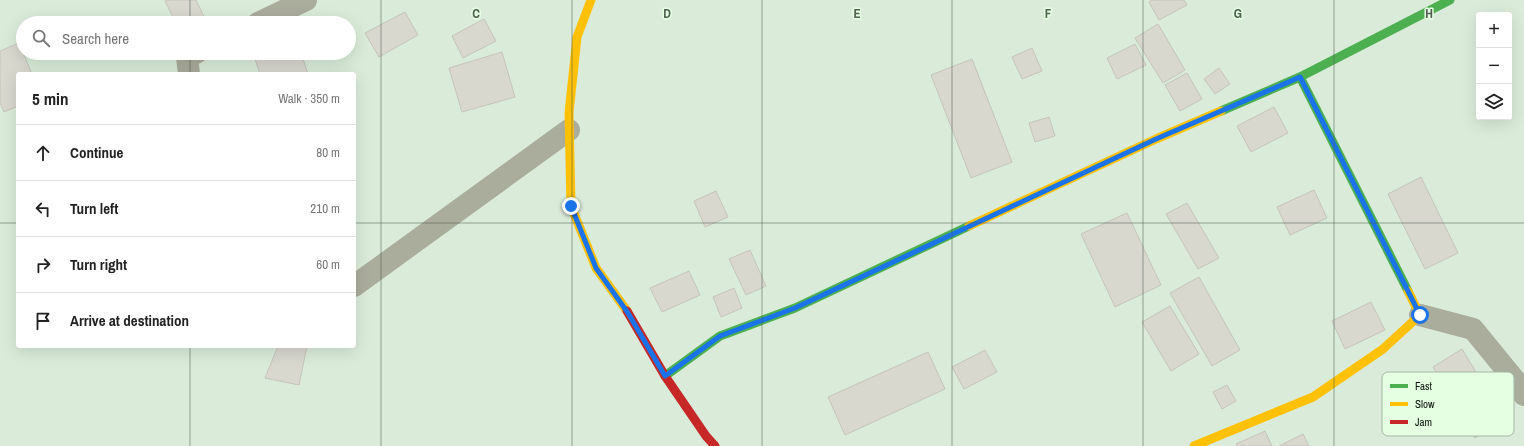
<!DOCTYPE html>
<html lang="en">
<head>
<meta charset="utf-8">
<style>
	:root { --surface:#fff; --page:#f6f6f6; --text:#222; --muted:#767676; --line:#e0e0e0 }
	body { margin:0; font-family:"Archivo Narrow",sans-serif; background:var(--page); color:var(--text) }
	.controls { position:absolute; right:12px; top:12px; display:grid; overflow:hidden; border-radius:4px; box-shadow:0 4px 16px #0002 }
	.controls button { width:36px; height:36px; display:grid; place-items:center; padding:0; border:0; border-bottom:1px solid var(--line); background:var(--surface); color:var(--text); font:20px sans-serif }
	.stop { position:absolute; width:12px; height:12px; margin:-9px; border:3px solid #1a73e8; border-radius:50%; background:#fff }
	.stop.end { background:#1a73e8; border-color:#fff; box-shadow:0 1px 4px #0008 }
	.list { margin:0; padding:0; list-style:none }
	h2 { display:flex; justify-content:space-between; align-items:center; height:52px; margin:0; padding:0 16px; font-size:17px }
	h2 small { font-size:13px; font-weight:400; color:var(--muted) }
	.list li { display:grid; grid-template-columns:26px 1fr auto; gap:12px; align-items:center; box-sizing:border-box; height:56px; padding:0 16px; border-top:1px solid var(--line) }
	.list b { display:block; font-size:15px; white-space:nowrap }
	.list em { font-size:13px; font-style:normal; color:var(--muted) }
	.icon { flex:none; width:22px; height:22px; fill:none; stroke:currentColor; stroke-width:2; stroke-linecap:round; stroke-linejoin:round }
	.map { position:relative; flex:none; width:1524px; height:446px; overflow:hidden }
	.search { position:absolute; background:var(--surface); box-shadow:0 4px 16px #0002; left:16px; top:16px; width:340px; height:44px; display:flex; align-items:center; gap:10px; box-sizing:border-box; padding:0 14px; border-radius:22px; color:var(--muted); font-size:15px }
	.panel { position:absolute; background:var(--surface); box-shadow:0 4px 16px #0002; left:16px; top:72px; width:340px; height:276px; border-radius:4px }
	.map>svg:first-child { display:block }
	.building { fill:#d9d8cf; stroke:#c5c4bb }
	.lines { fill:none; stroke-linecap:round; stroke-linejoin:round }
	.street { stroke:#aaac9c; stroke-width:22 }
	.fast { stroke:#4caf50; stroke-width:9 }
	.slow { stroke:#ffc107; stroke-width:9 }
	.jam { stroke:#c62828; stroke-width:9 }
	.route { stroke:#1a73e8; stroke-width:5 }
	.grid { fill:none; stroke:#526052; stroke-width:1; stroke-opacity:0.55 }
	.key { fill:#e5ffe3; stroke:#a3b8a2; stroke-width:1 }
	.key-label { font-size:11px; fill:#091409 }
	.grid-label { font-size:13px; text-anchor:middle; font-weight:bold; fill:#526052; stroke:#e5ffe3; stroke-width:3; stroke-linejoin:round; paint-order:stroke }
</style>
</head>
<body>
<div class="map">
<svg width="1524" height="446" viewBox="0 0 1524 446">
	<rect width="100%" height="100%" fill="#daecd9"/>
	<g class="building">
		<path d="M167 0H196L207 23H176L165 1Z"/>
		<path d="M1152 0H1184L1187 5 1159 20 1149 2Z"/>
		<path d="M405 12 418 35 379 57 365 33Z"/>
		<path d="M484 19 496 41 463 58 452 36Z"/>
		<path d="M1158 24 1185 70 1163 83 1135 38Z"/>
		<path d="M19 43 32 74H18V106L4 112 0 103V51Z"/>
		<path d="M1135 44 1146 65 1117 79 1107 58Z"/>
		<path d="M1032 48 1042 71 1022 79 1012 57Z"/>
		<path d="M502 52 515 97 462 112 449 68Z"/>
		<path d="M253 53H301L308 74H260Z"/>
		<path d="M972 59 1012 162 971 178 931 75Z"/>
		<path d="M1219 68 1230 84 1215 94 1204 79Z"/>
		<path d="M1187 73 1202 99 1180 111 1165 85Z"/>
		<path d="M1274 107 1288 133 1251 152 1237 126Z"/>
		<path d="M1049 117 1055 136 1035 142 1029 123Z"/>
		<path d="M1421 177 1458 253 1425 269 1388 194Z"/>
		<path d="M1314 190 1327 218 1290 235 1277 207Z"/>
		<path d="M716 191 728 217 705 227 694 201Z"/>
		<path d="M1187 203 1219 258 1198 269 1166 214Z"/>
		<path d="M1127 213 1161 285 1115 307 1081 234Z"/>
		<path d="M750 250 766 286 746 295 729 259Z"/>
		<path d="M689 271 700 295 662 312 650 288Z"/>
		<path d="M1199 277 1240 350 1212 366 1170 293Z"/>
		<path d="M734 288 742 308 721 317 713 297Z"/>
		<path d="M1371 302 1385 330 1345 349 1332 321Z"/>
		<path d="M1170 306 1199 354 1171 371 1142 322Z"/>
		<path d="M278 346H307L299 385 265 378Z"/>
		<path d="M1462 349 1505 420 1475 438 1433 367Z"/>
		<path d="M985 350 997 372 964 389 952 367Z"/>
		<path d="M928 352 945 389 845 435 828 397Z"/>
		<path d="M1227 385 1236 401 1222 409 1213 392Z"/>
		<path d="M1265 431 1272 446H1237L1236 444Z"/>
		<path d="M1303 434 1309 446H1279Z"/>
	</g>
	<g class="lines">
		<g class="street">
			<path d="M258 23 306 0"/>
			<path d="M189 74 187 57 196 53"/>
			<path d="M354 286 569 130"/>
			<path d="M1420 315 1473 329 1522 389 1524 395"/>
		</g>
		<g class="fast">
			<path d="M1300 77 1408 291"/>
			<path d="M1221 111 1300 77 1450 0"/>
			<path d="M665 376 720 336 795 308 969 226"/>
		</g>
		<g class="slow">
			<path d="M591 0 577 37 569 113 571 206 596 268 627 311"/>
			<path d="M969 226 1156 139 1221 111"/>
			<path d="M1194 446 1313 397 1383 349 1420 315 1408 291"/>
		</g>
		<path class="jam" d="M627 311 665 376 706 436 715 446"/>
	</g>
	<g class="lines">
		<path class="route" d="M571 206 596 268 628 313 665 376 720 336 795 308 1156 139 1300 77 1420 315"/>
	</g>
	<path class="grid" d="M190 0V23M381 0V446M572 0V446M762 0V446M952 0V446M1143 0V446M1334 0V446M190 53V74M0 223H18M354 223H1524M190 346V446"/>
	<rect x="1382" y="372" width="132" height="64" rx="6" class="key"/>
	<rect x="1390" y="384" width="18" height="4" fill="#4caf50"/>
	<rect x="1390" y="402" width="18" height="4" fill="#ffc107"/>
	<rect x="1390" y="420" width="18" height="4" fill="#c62828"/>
	<g class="key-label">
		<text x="1415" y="390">Fast</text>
		<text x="1415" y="408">Slow</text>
		<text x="1415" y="426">Jam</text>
	</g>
	<g class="grid-label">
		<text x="476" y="18">C</text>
		<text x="667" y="18">D</text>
		<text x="857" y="18">E</text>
		<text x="1048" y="18">F</text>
		<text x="1238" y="18">G</text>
		<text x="1429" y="18">H</text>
	</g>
</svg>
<div class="controls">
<button>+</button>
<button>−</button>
<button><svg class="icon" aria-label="layers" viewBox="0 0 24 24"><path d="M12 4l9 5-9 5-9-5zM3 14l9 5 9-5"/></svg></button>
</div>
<div class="stop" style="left:1420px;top:315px"></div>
<div class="stop end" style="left:571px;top:206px"></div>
<div class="search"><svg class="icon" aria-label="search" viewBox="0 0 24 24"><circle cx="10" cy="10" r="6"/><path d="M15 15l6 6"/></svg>Search here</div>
<section class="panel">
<h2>5 min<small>Walk · 350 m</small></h2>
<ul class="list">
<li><svg class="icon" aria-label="ahead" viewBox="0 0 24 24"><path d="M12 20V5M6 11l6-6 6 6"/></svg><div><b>Continue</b></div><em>80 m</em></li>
<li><svg class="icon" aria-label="left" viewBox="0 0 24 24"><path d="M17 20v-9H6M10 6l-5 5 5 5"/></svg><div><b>Turn left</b></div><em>210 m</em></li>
<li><svg class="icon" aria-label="right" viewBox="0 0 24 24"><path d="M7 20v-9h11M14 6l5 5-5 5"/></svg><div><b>Turn right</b></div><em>60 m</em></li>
<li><svg class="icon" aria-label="arrive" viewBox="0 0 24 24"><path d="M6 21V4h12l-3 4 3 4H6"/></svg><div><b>Arrive at destination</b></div></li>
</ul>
</section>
</div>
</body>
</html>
